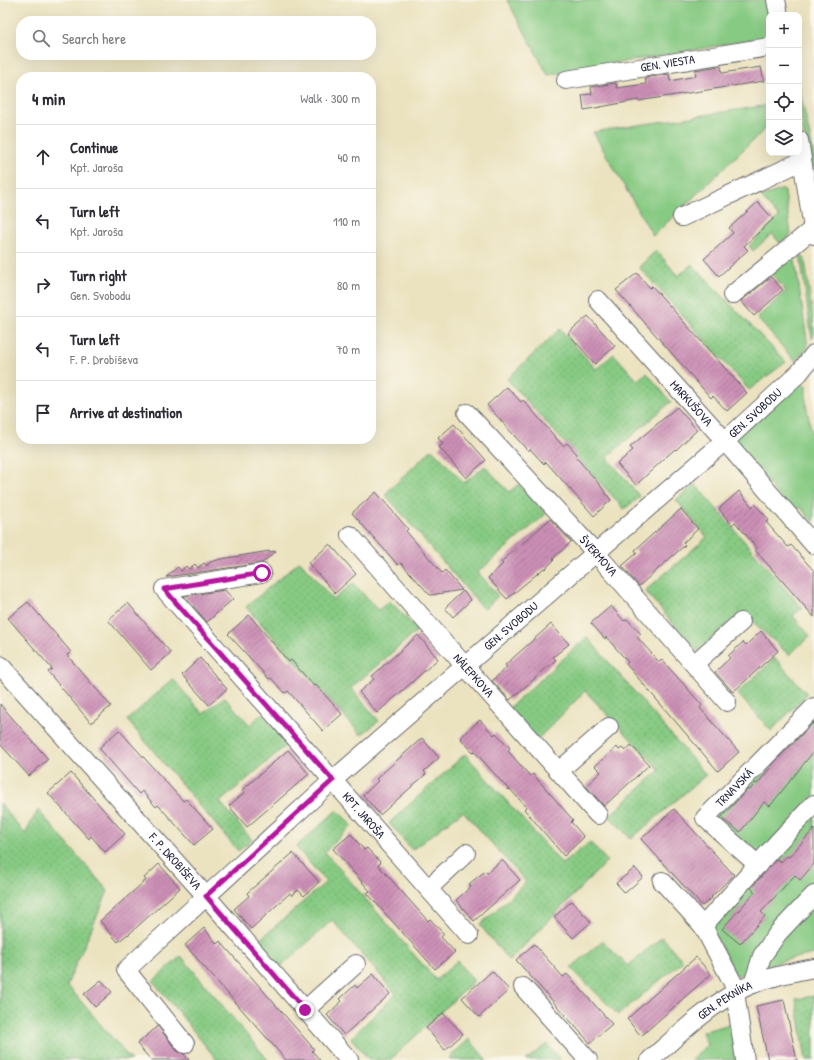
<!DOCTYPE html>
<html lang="en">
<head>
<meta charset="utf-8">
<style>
	:root { --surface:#fff; --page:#f2f2f3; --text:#2b2b33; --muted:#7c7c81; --line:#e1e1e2 }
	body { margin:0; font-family:"Patrick Hand",sans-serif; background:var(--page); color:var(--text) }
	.controls { position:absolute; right:12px; top:12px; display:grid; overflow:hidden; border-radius:8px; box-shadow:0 4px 16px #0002 }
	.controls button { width:36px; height:36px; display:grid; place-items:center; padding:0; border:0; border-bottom:1px solid var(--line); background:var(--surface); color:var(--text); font:20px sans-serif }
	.stop { position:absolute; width:12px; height:12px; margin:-9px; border:3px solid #b5179e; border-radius:50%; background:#fff }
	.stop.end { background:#b5179e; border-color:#fff; box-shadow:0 1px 4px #0008 }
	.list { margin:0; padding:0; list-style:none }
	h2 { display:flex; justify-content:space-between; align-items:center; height:52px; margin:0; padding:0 16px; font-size:17px }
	h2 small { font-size:13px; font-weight:400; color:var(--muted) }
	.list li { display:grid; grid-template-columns:26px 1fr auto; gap:12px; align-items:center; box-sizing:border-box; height:64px; padding:0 16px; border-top:1px solid var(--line) }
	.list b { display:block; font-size:15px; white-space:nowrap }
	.list p { margin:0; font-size:13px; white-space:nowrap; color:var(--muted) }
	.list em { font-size:13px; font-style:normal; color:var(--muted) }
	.icon { flex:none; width:22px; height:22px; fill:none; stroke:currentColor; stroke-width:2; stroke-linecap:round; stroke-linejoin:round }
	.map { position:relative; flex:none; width:814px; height:1060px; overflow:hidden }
	.search { position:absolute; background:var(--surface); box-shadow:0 4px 16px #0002; left:16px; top:16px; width:360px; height:44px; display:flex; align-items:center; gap:10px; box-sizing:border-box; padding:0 14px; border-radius:16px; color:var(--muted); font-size:15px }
	.panel { position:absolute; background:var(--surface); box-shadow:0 4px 16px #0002; left:16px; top:72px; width:360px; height:372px; border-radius:16px }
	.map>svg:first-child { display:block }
	.grass { fill:#87ca83; stroke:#54765f }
	.garden { fill:url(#garden-dots); stroke:#54765f }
	.building { fill:url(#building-hatch) }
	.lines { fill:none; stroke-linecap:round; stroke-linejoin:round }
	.minor-casing { stroke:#68666a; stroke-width:20 }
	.minor { stroke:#fff; stroke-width:18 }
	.route { stroke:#b5179e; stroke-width:5 }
	.labels { text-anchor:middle; stroke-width:3; stroke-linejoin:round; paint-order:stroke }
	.street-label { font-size:12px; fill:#22223b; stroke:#fbf7ec }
</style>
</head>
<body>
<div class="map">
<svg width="814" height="1060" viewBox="0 0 814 1060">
	<defs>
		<pattern id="garden-dots" width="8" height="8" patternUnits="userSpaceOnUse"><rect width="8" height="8" fill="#87ca83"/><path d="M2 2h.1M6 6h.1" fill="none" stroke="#74ad72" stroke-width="1.8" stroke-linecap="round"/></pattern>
		<pattern id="building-hatch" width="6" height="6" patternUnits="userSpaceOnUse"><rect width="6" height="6" fill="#cc8fb6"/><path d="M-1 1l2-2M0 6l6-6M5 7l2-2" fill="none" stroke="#a57495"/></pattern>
	</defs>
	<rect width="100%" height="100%" fill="#fbf7ec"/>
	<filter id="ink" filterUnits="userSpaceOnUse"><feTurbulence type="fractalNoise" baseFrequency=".025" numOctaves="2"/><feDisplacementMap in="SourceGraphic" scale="8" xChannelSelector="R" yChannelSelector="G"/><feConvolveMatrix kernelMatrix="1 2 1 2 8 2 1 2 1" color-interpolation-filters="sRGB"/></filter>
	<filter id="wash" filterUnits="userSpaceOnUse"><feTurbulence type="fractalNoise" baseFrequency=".012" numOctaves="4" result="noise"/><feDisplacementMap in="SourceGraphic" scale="16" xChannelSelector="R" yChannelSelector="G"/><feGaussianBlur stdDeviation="0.9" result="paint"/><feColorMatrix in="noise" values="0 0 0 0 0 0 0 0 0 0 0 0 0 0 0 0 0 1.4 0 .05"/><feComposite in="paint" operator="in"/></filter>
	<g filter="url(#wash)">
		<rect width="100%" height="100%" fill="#ebe3c0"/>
		<g class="grass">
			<path d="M507 0H768L769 15V37L548 75Z"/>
			<path d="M799 85 814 156V208L799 100Z"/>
			<path d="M769 105V125L653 236 593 132Z"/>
			<path d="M783 189 785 192 791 235 780 243 772 234 753 251 749 246 779 217 761 197Z"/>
			<path d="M794 253 808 347 795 361 757 318 786 291 769 270Z"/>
			<path d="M800 254 804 257 805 260 814 327V335L812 339Z"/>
			<path d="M797 382 806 385V404L814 445V523L800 507 793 512 732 442Z"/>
			<path d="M814 712V796L758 857 711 817Z"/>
			<path d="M814 813V954L785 960 736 976 710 926Z"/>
			<path d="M733 1023 738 1060H691L707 1045 702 1032Z"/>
		</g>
		<g class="garden">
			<path d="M656 250 678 276 692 264 786 362 749 390 639 267Z"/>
			<path d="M560 329 596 369 614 354 637 380 647 373 671 402 607 457 640 497 624 509 507 379Z"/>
			<path d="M432 449 464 483 485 466 509 492 519 484 546 514 478 572 498 596 484 610 385 494Z"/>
			<path d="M695 484 802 608 793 616 810 636 789 655 742 612 697 651 645 591 707 537 676 500Z"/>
			<path d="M300 561 333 600 353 583 378 610 390 601 418 630 351 688 379 721 361 735 246 607Z"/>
			<path d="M587 637 706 775 631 839 609 816 660 770 585 691 538 739 509 708Z"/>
			<path d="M775 658 807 694 771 731 737 693Z"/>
			<path d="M173 679 203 714 224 697 250 725 262 713 288 744 220 802 252 840 238 851 127 720Z"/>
			<path d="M465 754 562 864 590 842 607 861 509 961 480 925 526 882 463 811 412 850 389 823Z"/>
			<path d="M0 803 25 834 38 810 108 891 67 985 131 1060H0Z"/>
			<path d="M337 810 352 825 325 852 436 980 457 961 474 981 390 1060H369L351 1038 396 994 332 920 279 969 257 942 326 882 296 847Z"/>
			<path d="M662 937 683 961 618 1015 571 968 602 941 628 966Z"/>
			<path d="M181 956 268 1060H217L153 981Z"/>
			<path d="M814 996V1060H806L796 999Z"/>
			<path d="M469 1039 487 1060H451L449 1058Z"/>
			<path d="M547 1044 561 1060H526Z"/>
		</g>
		<g id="blocks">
			<g class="building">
				<path d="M721 66 722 73 761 67 764 81 638 101V100L584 110 582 95 592 94 591 87 616 83 617 88 646 84 645 78 669 74 670 81 696 76 695 70Z"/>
				<path d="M758 202 773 219 744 246 748 250 719 276 704 259 733 233 729 228Z"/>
				<path d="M637 273 650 288 652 286 747 393 727 411 713 396 711 398 616 290Z"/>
				<path d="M771 277 783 290 754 316 741 301Z"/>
				<path d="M588 316 615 346 595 364 568 333Z"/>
				<path d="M507 387 521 402 523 400 563 446 567 443 577 454 575 456 600 485 611 500 594 516 546 462 544 464 530 449 528 451 487 405Z"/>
				<path d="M677 407 697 430 676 450 675 449 666 457 636 485 617 464 633 450 630 447Z"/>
				<path d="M454 424 486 460 466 478 439 447 443 444 438 438Z"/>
				<path d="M739 491 752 507 755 504 769 520 766 522 788 547 791 545 814 571V617L755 550 757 548 735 522 732 525 719 509Z"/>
				<path d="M376 492 408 529 406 531 442 573 445 570 462 590 430 595 401 563 398 565 352 513Z"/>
				<path d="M681 509 698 529 683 543 685 545 639 586 622 566 637 553 635 550Z"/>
				<path d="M550 519 571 542 553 559 554 560 545 569 544 568 507 599 488 578 503 564 501 562Z"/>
				<path d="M330 544 356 574 335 593 308 563Z"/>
				<path d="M270 551 269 552 276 551 262 563 166 577 178 567 181 571 186 566 189 569 195 564 198 568 204 563 207 566 210 562 221 559Z"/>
				<path d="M225 590 233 599 207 622 184 596Z"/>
				<path d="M463 591 471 600 453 617 445 608Z"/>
				<path d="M28 602 71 652 67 655 111 706 91 723 48 672 52 669 8 618Z"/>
				<path d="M128 603 171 653 151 670 108 620Z"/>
				<path d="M611 606 624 621 627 619 641 634 637 637 659 662 662 660 702 705 700 708 739 752 718 771 626 664 628 662 606 637 605 639 591 623Z"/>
				<path d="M249 615 289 662 291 660 314 686 316 685 342 714 323 731 288 691 285 693 271 678 269 679 228 634Z"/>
				<path d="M551 624 569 644 553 657 556 660 510 700 492 681 507 667 505 665Z"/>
				<path d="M761 631 778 651 733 692 715 672 730 658 728 656 743 642 746 645Z"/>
				<path d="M418 635 438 659 377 713 359 692 374 679 372 676Z"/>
				<path d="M200 658 227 689 209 705 182 675Z"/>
				<path d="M0 704 48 759 29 776 0 744Z"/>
				<path d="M480 720 494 735 496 733 510 748 508 751 530 776 533 774 573 820 571 822 584 837 564 856 524 809 526 807 510 789 509 790 475 752 474 753 460 738Z"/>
				<path d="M814 722V751L770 806 764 802 740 832 721 818 748 789 750 790 755 783 757 784 775 762Z"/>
				<path d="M119 730 183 801 186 799 213 829 194 845 158 805 156 807 142 791 139 794 99 748Z"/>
				<path d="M422 738 439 758 424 771 426 774 380 815 363 795 378 781 376 779Z"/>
				<path d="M631 745 649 765 604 806 586 786 601 772 595 766 617 747 619 750 622 748 625 751Z"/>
				<path d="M288 750 309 774 247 827 229 806 244 793 242 790Z"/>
				<path d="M71 773 125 834 105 852 91 836 89 839 48 793Z"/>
				<path d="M674 809 734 875 711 897 712 898 702 906 641 839Z"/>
				<path d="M814 829V864L800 880 795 875 761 912 765 916 740 944 722 929 755 892 751 888 777 859 781 862 787 856 789 857Z"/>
				<path d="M351 834 364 850 367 848 381 863 378 865 428 921 430 919 444 934 441 937 455 952 435 969 367 893 370 891 333 849Z"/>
				<path d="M293 853 319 882 304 896 298 890 292 896 290 893 251 929 234 909 249 896 247 893Z"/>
				<path d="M502 860 520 880 474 921 456 900 471 887 469 884 485 871 487 873Z"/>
				<path d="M159 864 180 888 128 935V934L118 942 100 921 146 880 144 878Z"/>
				<path d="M635 868 643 877 625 893 616 883Z"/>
				<path d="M572 901 591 922 573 938 554 917Z"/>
				<path d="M204 928 217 944 220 941 314 1049 312 1051 320 1060H286L266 1037 185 945Z"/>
				<path d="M534 944 563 977 567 974 612 1024 590 1043 516 960Z"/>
				<path d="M696 957 711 974 641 1036 627 1019Z"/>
				<path d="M492 971 509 990 479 1017 462 998Z"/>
				<path d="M373 974 390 994 344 1035 327 1015 342 1001 340 999 355 985 357 988Z"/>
				<path d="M101 980 112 992 95 1007 84 994Z"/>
				<path d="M784 1000 797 1060H768L756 1006Z"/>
				<path d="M443 1013 463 1034 445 1050 426 1028Z"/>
				<path d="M158 1026 177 1051 184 1054 189 1060H151L137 1044Z"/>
			</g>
		</g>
	</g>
	<g filter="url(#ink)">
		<use href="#blocks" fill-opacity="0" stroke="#68666a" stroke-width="1"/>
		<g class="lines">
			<defs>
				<g id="minor">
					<path d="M776 0 779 15"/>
					<path id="s1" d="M566 80 769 47"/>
					<path d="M799 140 814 235"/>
					<path d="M682 217 802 161"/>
					<path d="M732 295 814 228"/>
					<path id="s2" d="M598 300 717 432 814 545"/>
					<path id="s3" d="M467 413 595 552 727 702"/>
					<path id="s4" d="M350 535 464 665 598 815"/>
					<path id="s5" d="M262 573 164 589 469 935"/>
					<path d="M694 664 741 622"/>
					<path id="s6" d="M0 665 214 905 349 1060"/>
					<path d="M559 771 609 727"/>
					<path id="s7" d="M758 865 705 818 814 707"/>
					<path d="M662 881 703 926 733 983 735 992 745 1060"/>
					<path d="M429 888 466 853"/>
					<path d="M703 926 777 843 814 804"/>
					<path d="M753 984 762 956 778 933 814 895"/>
					<path d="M523 987 588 1060"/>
					<path d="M305 1010 356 964"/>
					<path id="s8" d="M185 1044 126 970 333 780 725 441 799 373 814 354"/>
					<path id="s9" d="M650 1060C677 1036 704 1010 736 992 759 979 788 973 814 968"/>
				</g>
			</defs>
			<use href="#minor" class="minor-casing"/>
			<use href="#minor" class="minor"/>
		</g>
	</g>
	<g class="lines" filter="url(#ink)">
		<path class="route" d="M262 573 164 589 333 780 206 896 305 1010"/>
	</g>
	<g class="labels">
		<g class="street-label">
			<text dy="4" stroke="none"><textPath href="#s1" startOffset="103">GEN. VIESTA</textPath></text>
			<text dy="4" stroke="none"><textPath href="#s2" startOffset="139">MARKUŠOVA</textPath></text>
			<text dy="4" stroke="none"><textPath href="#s8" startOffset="935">GEN. SVOBODU</textPath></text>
			<text dy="4" stroke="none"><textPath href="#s3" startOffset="194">ŠVERMOVA</textPath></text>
			<text dy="4" stroke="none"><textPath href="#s8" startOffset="611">GEN. SVOBODU</textPath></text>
			<text dy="4" stroke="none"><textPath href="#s4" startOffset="187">NÁLEPKOVA</textPath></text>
			<text dy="4" stroke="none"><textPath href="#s7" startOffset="113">TRNAVSKÁ</textPath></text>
			<text dy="4" stroke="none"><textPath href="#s5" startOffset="401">KPT. JAROŠA</textPath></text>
			<text dy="4" stroke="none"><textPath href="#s6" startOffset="263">F. P. DROBIŠEVA</textPath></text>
			<text dy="4" stroke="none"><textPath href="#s9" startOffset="96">GEN. PEKNÍKA</textPath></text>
		</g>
	</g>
</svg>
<div class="controls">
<button>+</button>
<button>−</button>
<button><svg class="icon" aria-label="locate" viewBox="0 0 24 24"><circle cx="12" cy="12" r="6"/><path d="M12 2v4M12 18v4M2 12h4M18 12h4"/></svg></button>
<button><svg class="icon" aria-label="layers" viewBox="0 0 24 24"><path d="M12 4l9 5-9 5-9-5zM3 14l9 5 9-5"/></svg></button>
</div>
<div class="stop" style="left:262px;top:573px"></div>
<div class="stop end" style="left:305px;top:1010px"></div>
<div class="search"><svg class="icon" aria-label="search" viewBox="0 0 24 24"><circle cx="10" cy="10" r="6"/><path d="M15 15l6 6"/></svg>Search here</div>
<section class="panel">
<h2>4 min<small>Walk · 300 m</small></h2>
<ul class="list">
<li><svg class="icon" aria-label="ahead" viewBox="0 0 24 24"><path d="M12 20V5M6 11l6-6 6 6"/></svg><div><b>Continue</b><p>Kpt. Jaroša</p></div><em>40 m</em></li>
<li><svg class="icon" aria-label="left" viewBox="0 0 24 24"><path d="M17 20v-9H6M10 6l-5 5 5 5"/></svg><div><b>Turn left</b><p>Kpt. Jaroša</p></div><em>110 m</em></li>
<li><svg class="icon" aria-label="right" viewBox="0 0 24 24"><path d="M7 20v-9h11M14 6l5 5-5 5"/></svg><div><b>Turn right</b><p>Gen. Svobodu</p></div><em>80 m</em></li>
<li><svg class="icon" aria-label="left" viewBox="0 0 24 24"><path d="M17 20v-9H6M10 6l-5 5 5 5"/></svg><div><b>Turn left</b><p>F. P. Drobiševa</p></div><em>70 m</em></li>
<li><svg class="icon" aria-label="arrive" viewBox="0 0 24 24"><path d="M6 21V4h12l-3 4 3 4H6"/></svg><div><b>Arrive at destination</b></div></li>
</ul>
</section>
</div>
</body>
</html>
